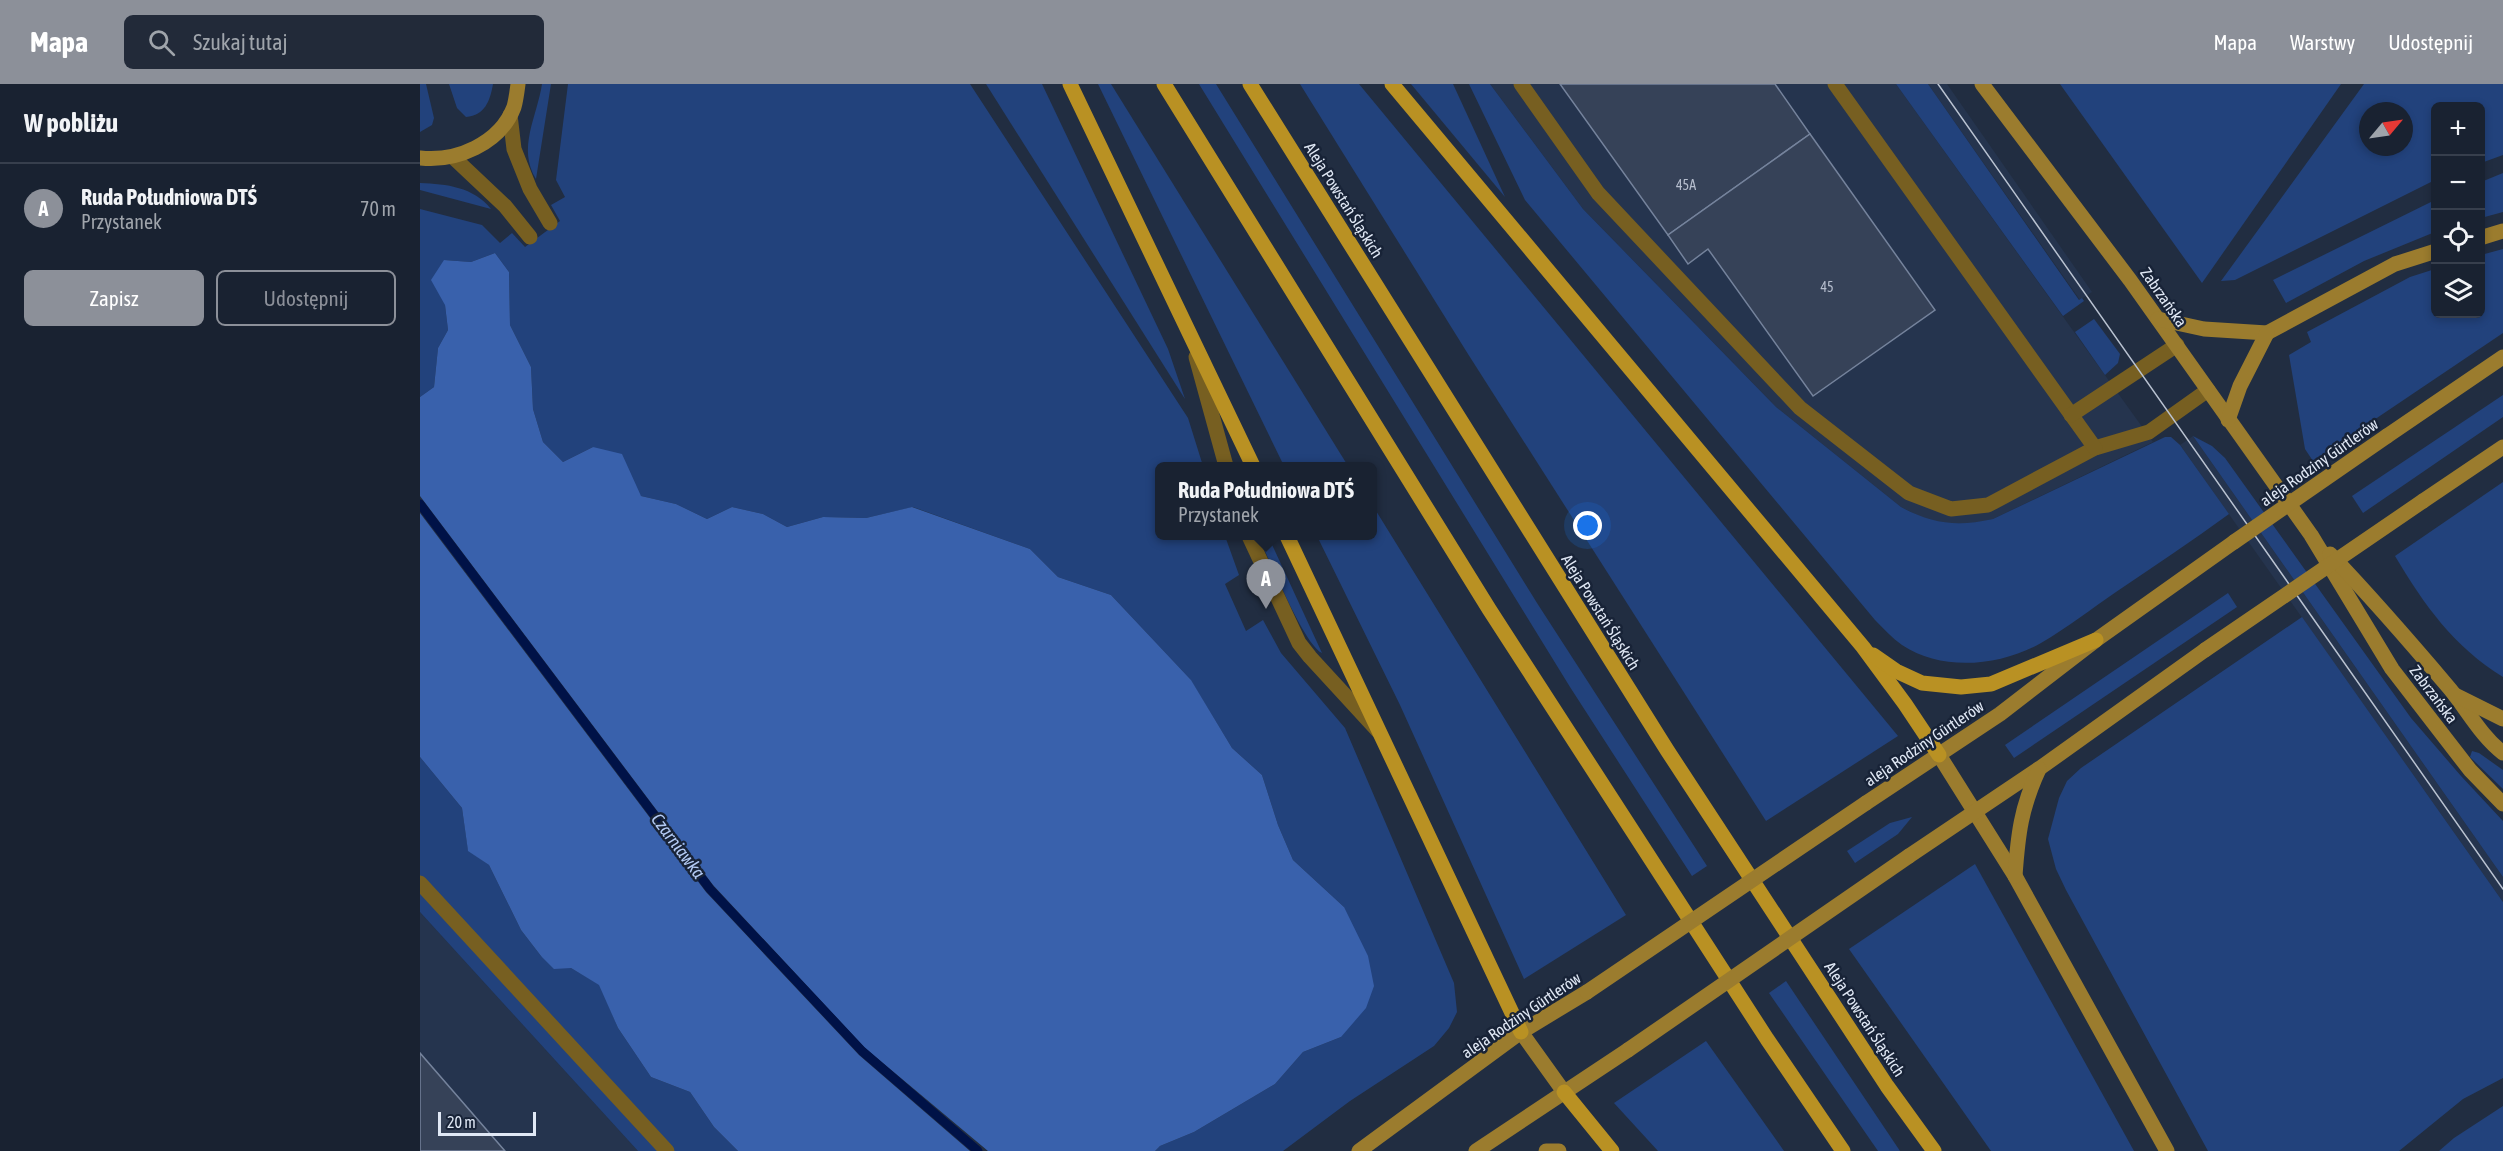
<!DOCTYPE html>
<html lang="pl">
<head>
<meta charset="utf-8">
<style>
	:root { --surface:#192231; --page:#222a39; --text:#f1f3f6; --muted:#9fa4ab; --line:#373f4d; --accent:#8c9099 }
	body { margin:0; font-family:"Asap Condensed",sans-serif; background:var(--page); color:var(--text) }
	.controls { position:absolute; right:18px; top:18px; display:grid; overflow:hidden; border-radius:9px; box-shadow:0 3px 9px #0003 }
	.controls button { width:54px; height:54px; display:grid; place-items:center; padding:0; border:0; border-bottom:2px solid var(--line); background:var(--surface); color:var(--text); font:30px sans-serif }
	.compass { position:absolute; left:1939px; top:18px; width:54px; height:54px; border-radius:50%; background:var(--surface); box-shadow:0 3px 9px #0003; rotate:61deg }
	.scale { position:absolute; left:18px; bottom:15px; width:98px; box-sizing:border-box; padding-left:6px; border:3px solid #e0e8f5; border-top:0; font-size:16px; line-height:21px; white-space:nowrap; color:#e0e8f5; -webkit-text-stroke:4px #182337; paint-order:stroke }
	.you { position:absolute; left:1168px; top:442px; width:21px; height:21px; margin:-15px; border:4px solid #fff; border-radius:50%; background:#1a73e8; box-shadow:0 0 0 9px #1a73e833 }
	.badge { display:grid; place-items:center; width:39px; height:39px; border-radius:50%; background:var(--accent); color:#fff; font-size:20px; font-weight:700 }
	.pin { position:absolute; translate:-50% -50px; filter:drop-shadow(0 2px 3px #0008) }
	.pin::after { content:''; position:absolute; top:32px; width:21px; height:18px; background:inherit; clip-path:polygon(0 0,100% 0,50% 100%) }
	.popup { position:absolute; left:735px; top:378px; width:222px; height:78px; box-sizing:border-box; display:grid; place-content:center; border-radius:9px; background:var(--surface); filter:drop-shadow(0 2px 4px #0005); font-size:20px; white-space:nowrap; color:var(--muted) }
	.popup b { font-size:22px; color:var(--text) }
	.popup::after { content:''; position:absolute; left:50%; top:100%; margin-left:-12px; border:12px solid transparent; border-top-color:var(--surface) }
	.list { margin:0; padding:0; list-style:none }
	h2 { display:flex; justify-content:space-between; align-items:center; height:78px; margin:0; padding:0 24px; font-size:26px }
	h2 small { font-size:20px; font-weight:400; color:var(--muted) }
	.list li { display:grid; grid-template-columns:39px 1fr auto; gap:18px; align-items:center; box-sizing:border-box; height:90px; padding:0 24px; border-top:2px solid var(--line) }
	.list b { display:block; font-size:22px; white-space:nowrap }
	.list p { margin:0; font-size:20px; white-space:nowrap; color:var(--muted) }
	.list em { font-size:20px; font-style:normal; color:var(--muted) }
	.actions { display:flex; gap:12px; padding:18px 24px }
	.actions a { flex:1; padding:14px 0; border:2px solid var(--accent); border-radius:9px; text-align:center; font-size:21px; color:var(--accent) }
	.actions .main { background:var(--accent); color:#fff }
	.icon { flex:none; width:33px; height:33px; fill:none; stroke:currentColor; stroke-width:2; stroke-linecap:round; stroke-linejoin:round }
	.map { position:relative; flex:none; width:2083px; height:1067px; overflow:hidden }
	header { display:flex; align-items:center; gap:36px; box-sizing:border-box; height:84px; padding:0 30px; background:var(--accent); color:#fff }
	header strong { font-size:28px }
	nav { display:flex; gap:33px; margin-inline-start:auto; font-size:21px }
	.search { width:420px; height:54px; background:var(--page); display:flex; align-items:center; gap:15px; box-sizing:border-box; padding:0 21px; border-radius:9px; color:var(--muted); font-size:22px }
	main { display:flex }
	aside { flex:1; background:var(--surface) }
	.map>svg:first-child { display:block }
	.built { fill:#25344e }
	.green { fill:#22427c; fill-rule:evenodd }
	.forest { fill:#3961ac }
	.lines { fill:none; stroke-linecap:round; stroke-linejoin:round }
	.stream { stroke:#001247; stroke-width:9 }
	.building { fill:#364258; stroke:#75839c; stroke-width:1.5 }
	.lane { stroke:#775f21; stroke-width:15 }
	.secondary { stroke:#9b7c2e; stroke-width:15 }
	.primary { stroke:#b99123; stroke-width:15 }
	.tram { stroke:#b9c2d1; stroke-width:1.5 }
	.secondary-bridge { stroke:#9b7c2e; stroke-width:15 }
	.labels { text-anchor:middle; stroke-width:5; stroke-linejoin:round; paint-order:stroke }
	.number-label { font-size:14px; fill:#b6bece }
	.street-label { font-size:16px; fill:#e0e8f5; stroke:#182337 }
	.water-label { font-size:18px; font-style:italic; fill:#b4cbf5; stroke:#182337 }
</style>
</head>
<body>
<header>
<strong>Mapa</strong>
<div class="search"><svg class="icon" aria-label="search" viewBox="0 0 24 24"><circle cx="10" cy="10" r="6"/><path d="M15 15l6 6"/></svg>Szukaj tutaj</div>
<nav><a>Mapa</a><a>Warstwy</a><a>Udostępnij</a></nav>
</header>
<main>
<aside>
<h2>W pobliżu<small></small></h2>
<ul class="list">
<li><span class="badge">A</span><div><b>Ruda Południowa DTŚ</b><p>Przystanek</p></div><em>70 m</em></li>
</ul>
<div class="actions"><a class="main">Zapisz</a><a>Udostępnij</a></div>
</aside>
<div class="map">
<svg width="2083" height="1067" viewBox="0 0 2083 1067">
	<rect width="100%" height="100%" fill="#212d41"/>
	<g class="built">
		<path d="M1070 0H1476L1733 358 1573 435 1557 439H1521L1503 434 1481 423 1356 323 1163 125Z"/>
		<path d="M1508 0H1527L1672 208 1660 216Z"/>
		<path d="M1773 352 2083 793V818L1760 361Z"/>
		<path d="M0 828 218 1067H0Z"/>
	</g>
	<g class="green">
		<path d="M0 0H6L14 34 12 41 0 48Z"/>
		<path d="M29 0H73C70 17 65 31 46 33L37 24Z"/>
		<path d="M122 0H131L116 95C97 64 117 33 122 0Z"/>
		<path d="M148 0H550L768 334 783 382H740V452H805L819 491 805 500 826 547 843 536 861 569 925 644 1034 899 1037 928 1029 944 1014 962 930 1017 863 1067H735L740 1062 774 1048 855 1000 883 968 921 953 924 823 873 776 858 741 842 691 812 664 770 595 691 511 638 493 610 465 493 423 446 434 403 433 367 443 343 430 312 423 287 435 256 420 221 412 173 363 143 378 123 358 113 325 111 283 90 241 89 188 75 169 51 178 24 176 25 221 28 246 18 264 14 303 0 313V125L62 141 80 159 92 149 105 163 140 137 131 121 145 113 136 96Z"/>
		<path d="M566 0H622L748 265 765 315Z"/>
		<path d="M678 0H691L928 382H864Z"/>
		<path d="M779 0H796L1117 519 1287 782 1272 792 1150 603Z"/>
		<path d="M880 0H939L1478 652 1346 737 1048 270Z"/>
		<path d="M991 0H1033L1085 113Z"/>
		<path d="M1049 0H1070L1163 125 1356 323 1481 423C1513 440 1537 443 1573 435L1745 353H1751L1760 361 1809 430C1772 457 1734 482 1696 508 1671 525 1647 544 1621 559 1580 582 1522 588 1482 561 1472 554 1464 545 1455 536L1105 116Z"/>
		<path d="M1476 0H1508L1659 216 1662 214 1664 217 1643 232Z"/>
		<path d="M1640 0H1921L1782 199Z"/>
		<path d="M1944 0H2083V71L2061 79 2060 22H2016L2015 96 1815 196 1801 197ZM1948 27H1984V63H1948Z"/>
		<path d="M2083 89V128L2061 134V98Z"/>
		<path d="M0 99C27 100 53 103 71 125L0 106Z"/>
		<path d="M2015 116V148L1944 177 1866 219 1853 196Z"/>
		<path d="M2083 165V249L1893 377 1885 365 1869 271 1891 258 1887 248 1990 193 2015 185 2016 230H2060L2061 171Z"/>
		<path d="M1674 235 1700 270 1698 279 1685 291 1655 248Z"/>
		<path d="M2083 311V333L1943 429 1932 412Z"/>
		<path d="M1773 352 1792 362 1805 374 1991 634 2041 692 2083 737V793Z"/>
		<path d="M2083 398V593C2034 563 2004 521 1975 472Z"/>
		<path d="M953 422 1206 831 1104 895 980 621 897 452H952Z"/>
		<path d="M838 452H848L902 569C884 561 849 474 838 452Z"/>
		<path d="M1808 509 1817 523 1594 674 1585 661Z"/>
		<path d="M1882 533 2083 818V994L2043 1015 1979 1067H1788L1646 806 1636 785 1628 755 1639 714 1647 697 1661 684Z"/>
		<path d="M2052 667 2059 669 2083 686V705L2050 673Z"/>
		<path d="M0 673 42 724 48 766 69 781 101 846 121 872 151 884 180 901 198 944 231 993 270 1008 294 1043 318 1067H252L0 792Z"/>
		<path d="M1492 733 1478 750 1435 779 1427 767 1470 739Z"/>
		<path d="M1555 780 1714 1067H1571L1429 865Z"/>
		<path d="M0 809 238 1067H218L0 828Z"/>
		<path d="M1366 897 1480 1067H1458L1349 909Z"/>
		<path d="M1286 957 1364 1067H1238L1194 1019Z"/>
		<path d="M2083 1022V1067H2019L2034 1054Z"/>
	</g>
	<g class="forest">
		<path d="M75 169 89 188 90 241 111 283 113 325 123 358 143 378 173 363 202 370 221 412 256 420 287 435 312 423 343 430 367 443 403 433 446 434 492 423 610 465 638 493 691 511 771 596 812 664 842 691 858 741 873 776 924 823 948 872 954 902 946 924 921 953 883 968 855 1000 774 1048 740 1062 735 1067H568L445 964 293 801 0 412V313L14 303 18 264 28 246 25 221 11 196 24 176 51 178Z"/>
		<path d="M0 429 286 808 439 971 550 1067H318L294 1043 270 1008 231 993 198 944 179 901 151 884 134 885 121 872 101 846 69 781 48 767 42 724 0 673Z"/>
	</g>
	<g class="lines">
		<path class="stream" d="M0 420 290 805 442 967 558 1067"/>
	</g>
	<g class="building">
		<path d="M1140 0H1355L1390 50 1248 151Z"/>
		<path d="M1390 50 1515 226 1393 312 1288 165 1268 180 1248 151Z"/>
		<path d="M0 969 85 1067H0Z"/>
	</g>
	<g class="lines">
		<g class="lane">
			<path d="M1101 0 1178 109 1380 324 1489 409 1531 425 1568 421 1675 364 1729 348 1788 306"/>
			<path d="M1415 0 1675 364"/>
			<path d="M90 31 94 65 110 105 130 139"/>
			<path d="M33 73 85 122 110 153"/>
			<path d="M776 273 806 382"/>
			<path d="M1651 331 1757 261"/>
			<path d="M829 452 879 559 890 573 958 647"/>
			<path d="M0 799 247 1067"/>
		</g>
		<g class="secondary">
			<path d="M1562 0 1710 196 1891 451 1972 585 2050 686 2083 720"/>
			<path d="M0 74C36 78 80 60 94 23 96 16 97 8 98 0"/>
			<path d="M2060 154 2083 147"/>
			<path d="M1738 235 1784 245 1847 249 1975 180 2016 167"/>
			<path d="M1808 336 1820 302 1847 249"/>
			<path d="M1967 352 2083 273"/>
			<path d="M2003 417 2083 363"/>
			<path d="M1910 470C1952 514 1991 559 2030 605 2048 627 2061 652 2083 669"/>
			<path d="M2035 611 2083 635"/>
			<path d="M1519 671 1595 792 1747 1067"/>
			<path d="M1446 719 1580 630 1676 556 1814 458"/>
			<path d="M1489 772 1620 684 1785 566"/>
			<path d="M1595 792C1598 750 1601 724 1619 685"/>
			<path d="M1101 948 1144 1008"/>
			<path d="M939 1067 1101 948 1167 908"/>
			<path d="M1056 1067 1208 966"/>
			<path d="M1126 1067H1139"/>
		</g>
		<g class="primary">
			<path d="M650 0 833 382"/>
			<path d="M744 0 1069 525 1347 955 1423 1067"/>
			<path d="M830 0 1247 666 1467 1002 1514 1067"/>
			<path d="M972 0 1443 563 1485 620 1519 671"/>
			<path d="M867 452 1101 948"/>
			<path d="M1453 571 1476 587 1502 599 1541 603 1571 600 1676 556"/>
			<path d="M1144 1008 1192 1067"/>
		</g>
		<path class="tram" d="M1518 0 2083 805"/>
		<g class="secondary-bridge">
			<path d="M1814 458 1967 352"/>
			<path d="M1785 566 2003 417"/>
			<path d="M1167 908 1446 719"/>
			<path d="M1208 966 1489 772"/>
		</g>
	</g>
	<g class="labels">
		<g class="number-label">
			<text x="1266" y="106">45A</text>
			<text x="1407" y="208">45</text>
		</g>
		<g class="street-label">
			<text transform="translate(924 116) rotate(58)" y="6">Aleja Powstań Śląskich</text>
			<text transform="translate(1744 213) rotate(55)" y="6">Zabrzańska</text>
			<text transform="translate(1899 378) rotate(-35)" y="6">aleja Rodziny Gürtlerów</text>
			<text transform="translate(1181 528) rotate(58)" y="6">Aleja Powstań Śląskich</text>
			<text transform="translate(2014 610) rotate(53)" y="6">Zabrzańska</text>
			<text transform="translate(1504 659) rotate(-34)" y="6">aleja Rodziny Gürtlerów</text>
			<text transform="translate(1101 931) rotate(-34)" y="6">aleja Rodziny Gürtlerów</text>
			<text transform="translate(1445 935) rotate(57)" y="6">Aleja Powstań Śląskich</text>
		</g>
		<g class="water-label">
			<text transform="translate(258 762) rotate(53)" y="6">Czarniawka</text>
		</g>
	</g>
</svg>
<div class="controls">
<button>+</button>
<button>−</button>
<button><svg class="icon" aria-label="locate" viewBox="0 0 24 24"><circle cx="12" cy="12" r="6"/><path d="M12 2v4M12 18v4M2 12h4M18 12h4"/></svg></button>
<button><svg class="icon" aria-label="layers" viewBox="0 0 24 24"><path d="M12 4l9 5-9 5-9-5zM3 14l9 5 9-5"/></svg></button>
</div>
<svg class="compass" viewBox="-18 -18 36 36"><path d="M0-13l5 13h-10z" fill="#e53935"/><path d="M0 13l5-13h-10z" fill="#9fa4ab"/></svg>
<div class="scale">20 m</div>
<div class="you"></div>
<div class="pin badge" style="left:846px;top:525px">A</div>
<div class="popup"><b>Ruda Południowa DTŚ</b>Przystanek</div>
</div>
</main>
</body>
</html>
